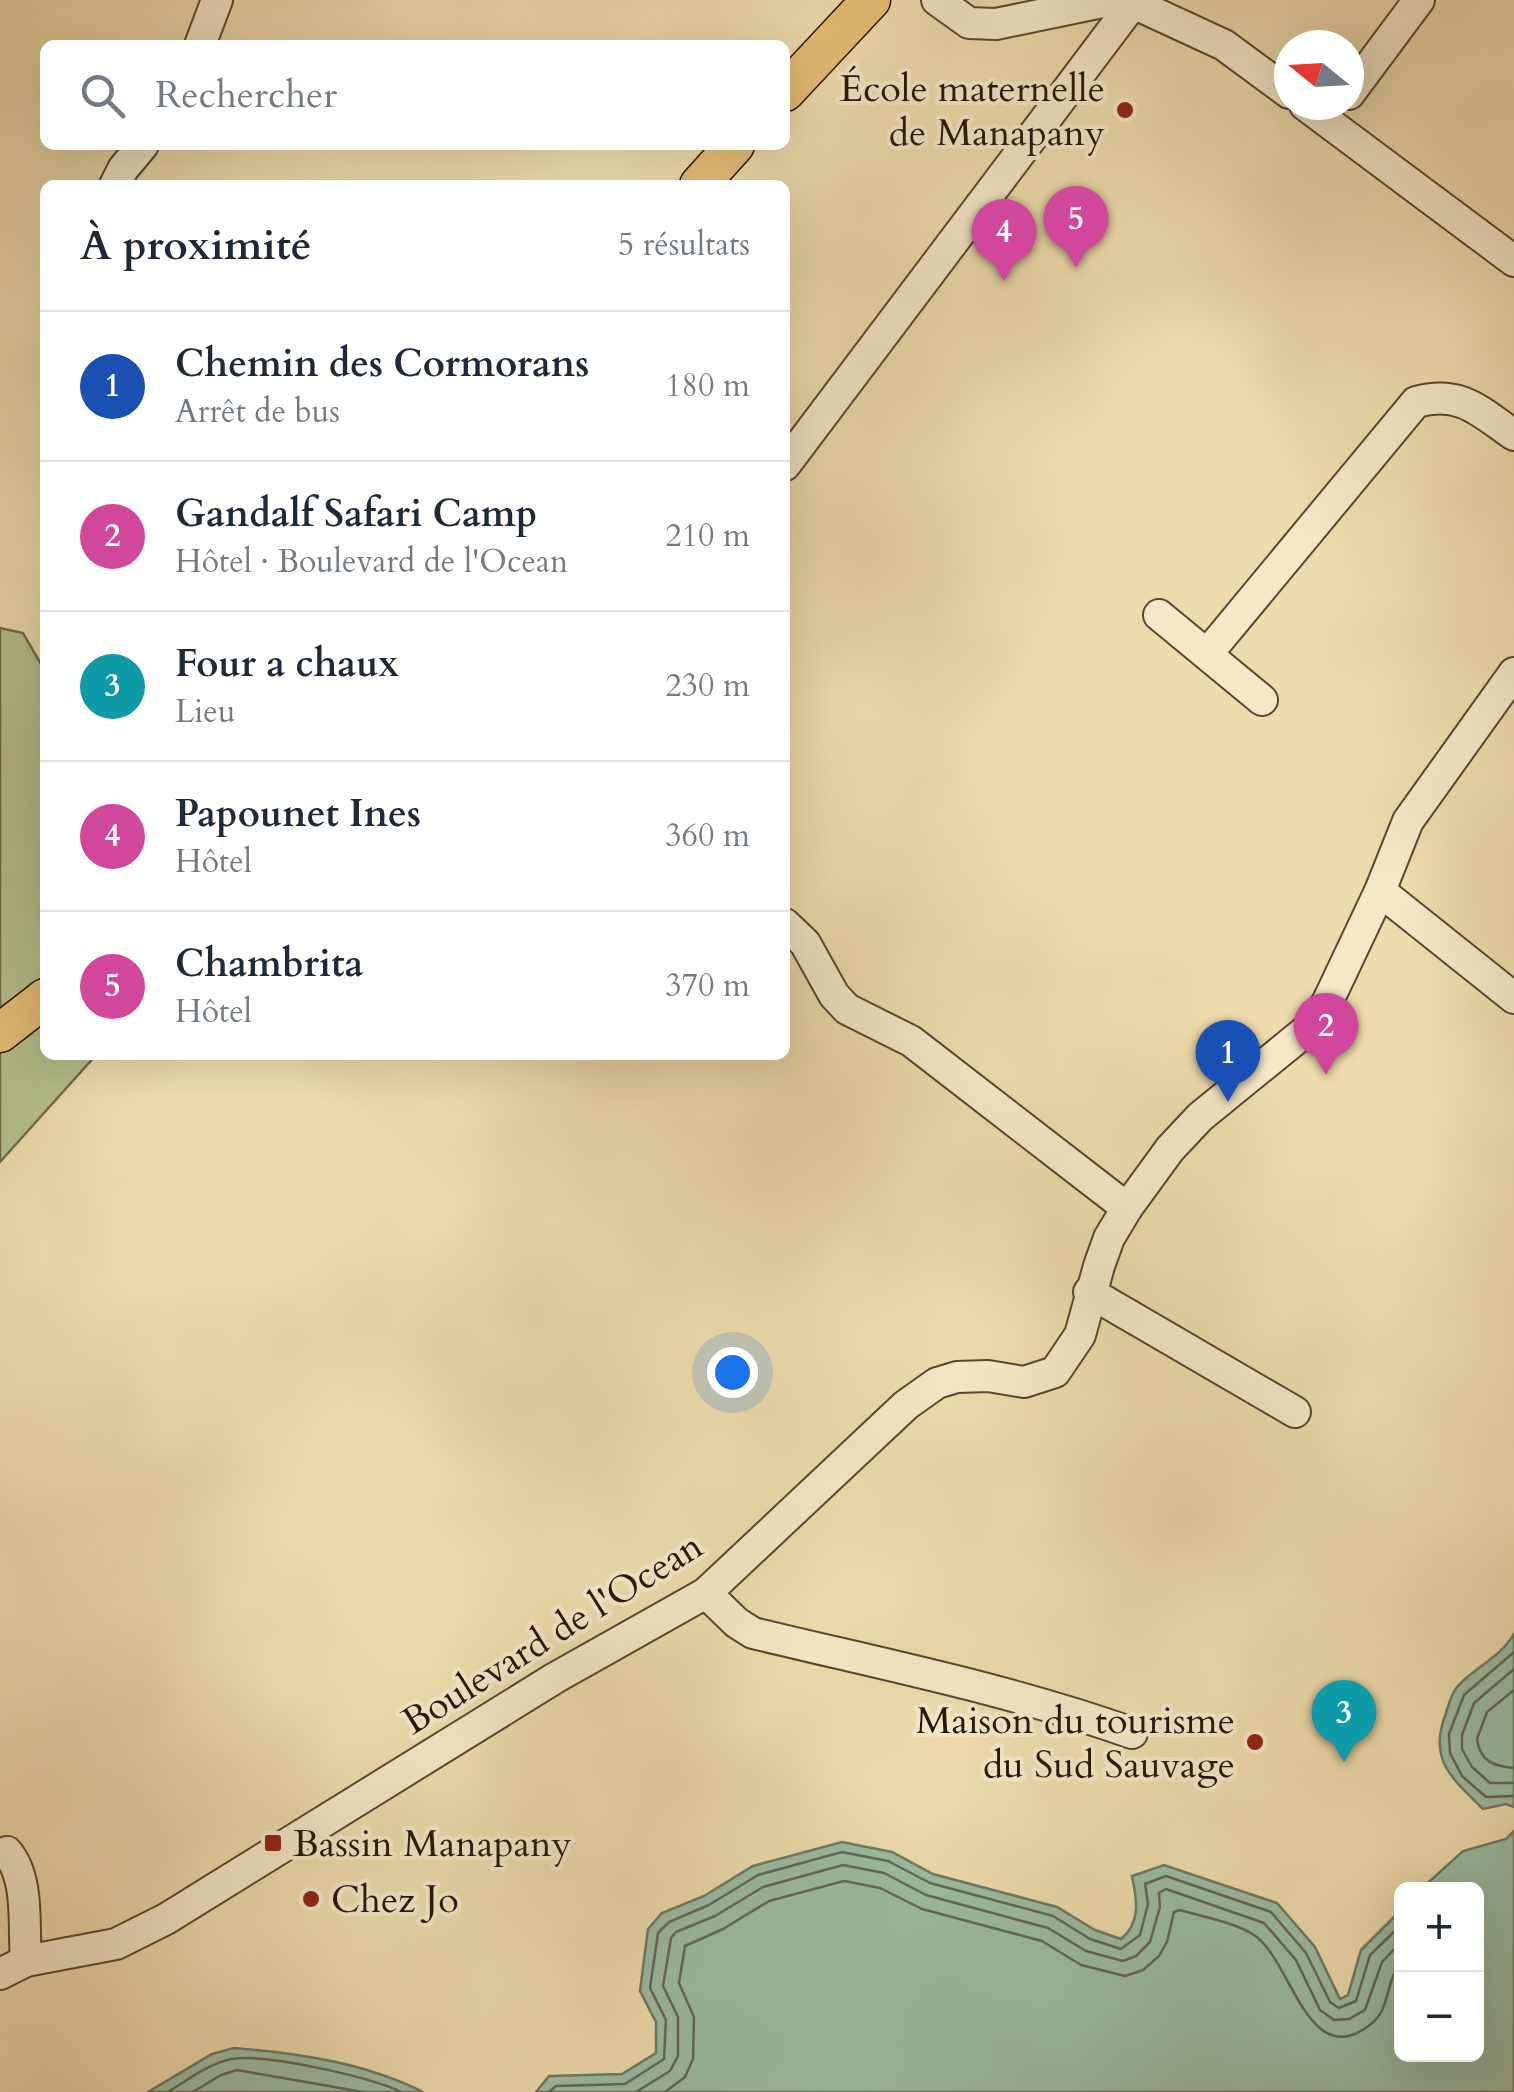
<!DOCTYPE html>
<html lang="fr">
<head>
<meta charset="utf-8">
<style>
	:root { --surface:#fff; --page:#f6f6f7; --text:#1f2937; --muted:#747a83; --line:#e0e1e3; --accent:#7c3aed }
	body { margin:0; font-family:Cardo,serif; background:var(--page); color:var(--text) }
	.controls { position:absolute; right:30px; bottom:30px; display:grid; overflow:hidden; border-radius:15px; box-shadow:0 10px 40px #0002 }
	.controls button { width:90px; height:90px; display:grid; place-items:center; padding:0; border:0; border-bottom:2px solid var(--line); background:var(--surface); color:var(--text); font:50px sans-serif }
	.compass { position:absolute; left:1274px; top:30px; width:90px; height:90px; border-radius:50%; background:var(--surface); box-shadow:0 10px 40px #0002; rotate:288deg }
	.you { position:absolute; left:732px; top:1372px; width:35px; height:35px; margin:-25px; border:8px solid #fff; border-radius:50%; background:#1a73e8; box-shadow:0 0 0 15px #1a73e833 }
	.badge { display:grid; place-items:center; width:65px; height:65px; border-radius:50%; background:var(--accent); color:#fff; font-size:32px; font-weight:700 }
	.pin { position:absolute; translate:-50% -82px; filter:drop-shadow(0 2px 5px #0008) }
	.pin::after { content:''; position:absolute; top:52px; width:35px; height:30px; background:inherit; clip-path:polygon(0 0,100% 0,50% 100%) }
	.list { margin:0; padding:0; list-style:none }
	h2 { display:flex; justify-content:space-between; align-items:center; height:130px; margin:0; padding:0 40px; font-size:42px }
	h2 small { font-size:32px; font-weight:400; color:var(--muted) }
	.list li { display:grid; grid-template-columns:65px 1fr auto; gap:30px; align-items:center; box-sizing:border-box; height:150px; padding:0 40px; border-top:2px solid var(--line) }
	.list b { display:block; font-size:38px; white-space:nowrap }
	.list p { margin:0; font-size:32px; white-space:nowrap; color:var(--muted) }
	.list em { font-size:32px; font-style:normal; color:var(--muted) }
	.icon { flex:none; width:55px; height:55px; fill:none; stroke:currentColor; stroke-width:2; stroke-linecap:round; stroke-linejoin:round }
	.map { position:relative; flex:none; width:1514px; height:2092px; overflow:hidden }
	.search { position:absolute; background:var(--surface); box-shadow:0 10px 40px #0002; left:40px; top:40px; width:750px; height:110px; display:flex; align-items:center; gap:25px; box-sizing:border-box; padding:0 35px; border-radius:15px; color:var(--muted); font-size:38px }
	.panel { position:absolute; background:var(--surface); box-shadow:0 10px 40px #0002; left:40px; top:180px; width:750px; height:880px; border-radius:15px }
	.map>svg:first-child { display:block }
	.green { fill:#b5c18d; stroke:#6e6a4a; stroke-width:2.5 }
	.water { fill:#9bbca4; stroke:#6c7965; stroke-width:2.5 }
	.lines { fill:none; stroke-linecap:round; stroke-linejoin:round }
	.shore { stroke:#606855; stroke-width:2.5 }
	.minor-casing { stroke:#584630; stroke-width:34 }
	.major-casing { stroke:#261406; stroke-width:41 }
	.minor { stroke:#f4e8c9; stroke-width:30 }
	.major { stroke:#e7be76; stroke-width:38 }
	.poi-dot { fill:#8f2418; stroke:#f4e8c9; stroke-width:4 }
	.labels { text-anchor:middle; stroke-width:8; stroke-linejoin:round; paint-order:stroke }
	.poi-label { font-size:38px; fill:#261406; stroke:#f4e8c9; text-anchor:end }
	.street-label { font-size:38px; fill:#261406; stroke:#f4e8c9 }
</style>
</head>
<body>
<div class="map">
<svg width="1514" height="2092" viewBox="0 0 1514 2092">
	<rect width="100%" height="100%" fill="#eedcac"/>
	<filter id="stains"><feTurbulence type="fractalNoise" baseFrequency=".002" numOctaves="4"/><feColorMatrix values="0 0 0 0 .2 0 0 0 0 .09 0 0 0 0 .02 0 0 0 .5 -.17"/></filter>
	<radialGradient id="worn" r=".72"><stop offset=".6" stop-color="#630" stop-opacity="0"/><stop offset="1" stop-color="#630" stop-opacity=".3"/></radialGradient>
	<path class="green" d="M0 628 23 633 45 671V1055H96L0 1162Z"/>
	<g class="water">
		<path d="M1514 1634V1807L1506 1804 1483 1809C1454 1780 1428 1761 1445 1716 1448 1707 1451 1694 1457 1687 1475 1667 1500 1658 1514 1634Z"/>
		<path d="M1514 1831V2092H536L549 2076 622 2074 656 2053V2022L640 1991 648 1929 662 1913 704 1896 753 1866 842 1842 892 1852 933 1874 1057 1907 1095 1930 1121 1939C1141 1923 1137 1899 1132 1876L1164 1865 1277 1903 1315 1947 1340 1999 1348 1995 1361 1950 1401 1910 1402 2054H1476V1890L1421 1889 1463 1851 1506 1839Z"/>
		<path d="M234 2048C298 2053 366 2063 423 2092H148L212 2054Z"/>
	</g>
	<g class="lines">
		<g class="shore">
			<path d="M1514 1652 1464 1695 1449 1734 1450 1753 1462 1776 1486 1797 1514 1796"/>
			<path d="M1514 1669 1474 1703 1462 1735V1749L1472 1767 1490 1783H1514"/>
			<path d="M1514 1690 1487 1712 1477 1739C1480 1762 1494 1766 1514 1768"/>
			<path d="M168 2092C188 2080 208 2064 231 2059 261 2053 373 2077 401 2092"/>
			<path d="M193 2092 221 2075 237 2070 363 2092"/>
			<path d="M549 2092 556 2086 625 2084 664 2059 666 2020 650 1988 658 1933 669 1922 709 1905 758 1875 842 1852 888 1861 930 1883 1053 1916 1090 1939 1121 1949 1140 1935 1148 1904 1145 1884 1166 1876 1271 1912 1306 1953 1330 2002 1339 2008 1356 2001 1370 1955 1402 1924"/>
			<path d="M636 2092 670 2071 678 2056V2017L663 1986 671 1938 676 1932 715 1916 763 1887 843 1865 884 1873 926 1895 1048 1928 1086 1951 1123 1961 1136 1956 1150 1942 1160 1907 1159 1893 1166 1889 1264 1923 1296 1960 1320 2010 1334 2020 1349 2019 1365 2010 1382 1962 1402 1941"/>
			<path d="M665 2092 685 2077 693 2059 694 2017 679 1983 685 1946 723 1929 769 1901 844 1881 880 1888 922 1909 1042 1941 1081 1965 1125 1976 1143 1970 1159 1956 1167 1942 1174 1912 1180 1910C1203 1917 1234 1922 1254 1935 1292 1960 1308 2075 1371 2024 1391 2009 1385 1979 1402 1963"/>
		</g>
		<defs>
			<g id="minor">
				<path d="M937 0 969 23 996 24 1112 0"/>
				<path d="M1117 1 1133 3 1224 45 1289 93"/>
				<path d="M200 45 217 0"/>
				<path d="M1349 94 1419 0"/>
				<path d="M1305 105 1514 261"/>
				<path d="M115 185 123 169 143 145"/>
				<path d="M785 465 1133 3"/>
				<path d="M1159 615 1262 700"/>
				<path d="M1208 653 1416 402C1461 390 1479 411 1514 435"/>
				<path d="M1380 891 1514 998"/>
				<path d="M785 924 805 943 834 995 847 1009 911 1041 1127 1208"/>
				<path d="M1089 1292 1295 1412"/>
				<path d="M706 1593 737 1623 753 1633C881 1664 1008 1689 1132 1733"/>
				<path d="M0 1854 7 1852C30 1879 23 1927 26 1961"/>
				<path d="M0 1974 26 1961 116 1944 166 1919 555 1678 706 1593 906 1405 937 1383 957 1377 988 1376 1024 1382 1055 1372 1080 1335 1099 1266 1109 1238 1127 1208 1170 1149 1200 1117 1307 1030 1327 1003 1380 891 1408 821 1514 673"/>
			</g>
			<g id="major">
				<path d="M785 92 871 0"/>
				<path d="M699 185 735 145"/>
				<path d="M0 1033 45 998"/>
			</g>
		</defs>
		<use href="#minor" class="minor-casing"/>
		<use href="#major" class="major-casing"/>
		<use href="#minor" class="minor"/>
		<use href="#major" class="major"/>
	</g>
	<g class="poi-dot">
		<circle cx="1125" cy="110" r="10"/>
		<circle cx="1255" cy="1742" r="10"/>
		<rect x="263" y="1833" width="20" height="20" rx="5"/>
		<circle cx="311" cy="1899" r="10"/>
	</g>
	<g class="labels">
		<g class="poi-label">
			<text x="1105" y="101">École maternelle<tspan x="1105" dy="44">de Manapany</tspan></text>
			<text x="1235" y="1733">Maison du tourisme<tspan x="1235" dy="44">du Sud Sauvage</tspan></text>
			<text x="293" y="1856" text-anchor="start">Bassin Manapany</text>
			<text x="331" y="1912" text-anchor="start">Chez Jo</text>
		</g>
		<g class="street-label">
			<text transform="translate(552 1633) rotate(-32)" y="13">Boulevard de l'Ocean</text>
		</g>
	</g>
	<rect width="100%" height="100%" filter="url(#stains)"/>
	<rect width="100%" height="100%" fill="url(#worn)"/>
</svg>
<div class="controls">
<button>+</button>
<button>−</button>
</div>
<svg class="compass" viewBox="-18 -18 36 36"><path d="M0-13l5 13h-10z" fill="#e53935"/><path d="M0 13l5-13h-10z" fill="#747a83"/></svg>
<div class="you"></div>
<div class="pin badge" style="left:1228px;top:1102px;background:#1a4fb4">1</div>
<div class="pin badge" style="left:1326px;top:1075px;background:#d1479c">2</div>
<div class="pin badge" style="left:1344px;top:1762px;background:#0f9aa8">3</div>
<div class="pin badge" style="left:1004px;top:281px;background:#d1479c">4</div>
<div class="pin badge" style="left:1076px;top:268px;background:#d1479c">5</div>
<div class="search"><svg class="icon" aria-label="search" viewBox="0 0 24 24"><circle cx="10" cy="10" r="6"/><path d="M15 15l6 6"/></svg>Rechercher</div>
<section class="panel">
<h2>À proximité<small>5 résultats</small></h2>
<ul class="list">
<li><span class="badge" style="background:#1a4fb4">1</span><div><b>Chemin des Cormorans</b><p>Arrêt de bus</p></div><em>180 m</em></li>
<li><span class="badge" style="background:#d1479c">2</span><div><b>Gandalf Safari Camp</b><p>Hôtel · Boulevard de l'Ocean</p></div><em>210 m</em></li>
<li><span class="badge" style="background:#0f9aa8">3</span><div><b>Four a chaux</b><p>Lieu</p></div><em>230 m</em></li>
<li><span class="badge" style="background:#d1479c">4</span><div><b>Papounet Ines</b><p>Hôtel</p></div><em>360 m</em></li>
<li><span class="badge" style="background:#d1479c">5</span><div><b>Chambrita</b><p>Hôtel</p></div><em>370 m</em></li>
</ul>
</section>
</div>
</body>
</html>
